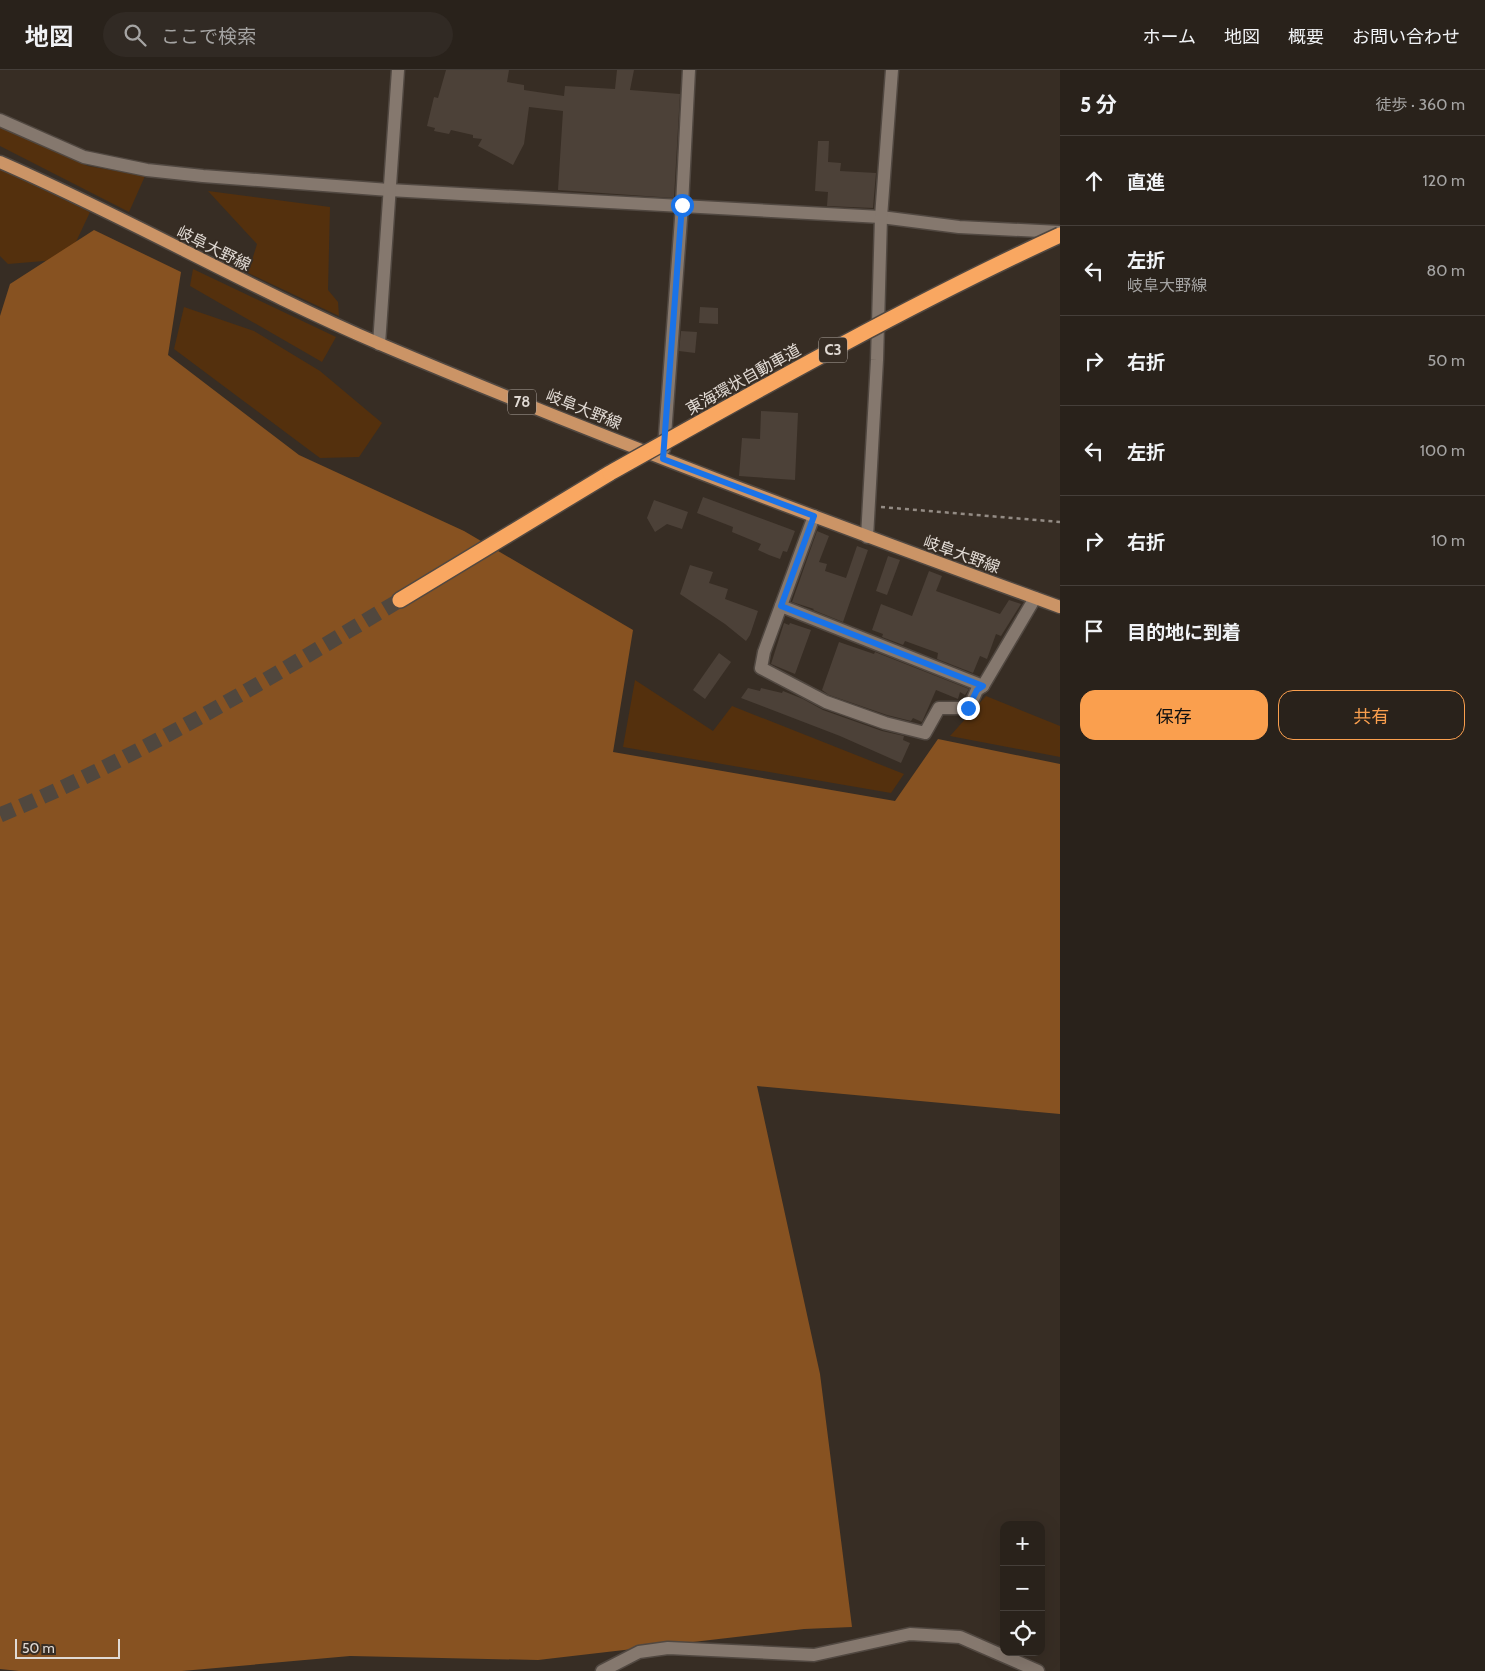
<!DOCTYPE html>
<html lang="ja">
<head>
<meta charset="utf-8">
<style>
	:root { --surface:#29221b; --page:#312a24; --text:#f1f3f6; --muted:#a5a4a3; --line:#453f3a; --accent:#fa9f4e }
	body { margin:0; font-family:Cabin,"Noto Sans JP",sans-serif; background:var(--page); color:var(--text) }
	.controls { position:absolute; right:15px; bottom:15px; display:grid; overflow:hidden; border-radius:10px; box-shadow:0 5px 20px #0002 }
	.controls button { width:45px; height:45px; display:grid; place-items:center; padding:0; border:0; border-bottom:1px solid var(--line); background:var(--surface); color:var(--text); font:25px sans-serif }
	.scale { position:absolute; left:15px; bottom:12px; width:105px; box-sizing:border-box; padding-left:5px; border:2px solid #e1dad4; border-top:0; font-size:14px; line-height:18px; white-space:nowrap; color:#e1dad4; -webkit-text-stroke:4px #372d24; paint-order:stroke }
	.stop { position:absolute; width:15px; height:15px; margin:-11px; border:4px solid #1a73e8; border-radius:50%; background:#fff }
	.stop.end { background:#1a73e8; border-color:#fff; box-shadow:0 1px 5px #0008 }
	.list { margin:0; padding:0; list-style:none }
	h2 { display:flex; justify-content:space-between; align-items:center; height:65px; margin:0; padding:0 20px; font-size:21px }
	h2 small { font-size:16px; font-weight:400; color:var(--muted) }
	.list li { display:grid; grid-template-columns:32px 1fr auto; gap:15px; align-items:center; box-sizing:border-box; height:90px; padding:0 20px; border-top:1px solid var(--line) }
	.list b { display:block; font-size:19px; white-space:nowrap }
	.list p { margin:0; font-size:16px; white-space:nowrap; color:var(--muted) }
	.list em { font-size:16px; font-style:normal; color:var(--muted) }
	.actions { display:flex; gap:10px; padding:15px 20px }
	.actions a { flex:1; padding:11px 0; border:1px solid var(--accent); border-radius:15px; text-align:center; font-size:18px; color:var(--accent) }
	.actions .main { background:var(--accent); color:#111 }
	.icon { flex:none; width:28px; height:28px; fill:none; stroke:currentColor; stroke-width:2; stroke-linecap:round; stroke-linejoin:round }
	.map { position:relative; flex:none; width:1060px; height:1601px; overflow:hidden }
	header { display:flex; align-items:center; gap:30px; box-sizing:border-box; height:70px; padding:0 25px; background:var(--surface); border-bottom:1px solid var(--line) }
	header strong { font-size:24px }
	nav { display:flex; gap:28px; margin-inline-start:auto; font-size:18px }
	.search { width:350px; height:45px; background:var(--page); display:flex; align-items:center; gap:12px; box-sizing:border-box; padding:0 18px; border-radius:28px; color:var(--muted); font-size:19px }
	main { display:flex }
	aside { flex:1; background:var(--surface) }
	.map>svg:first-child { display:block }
	.green { fill:#54300d }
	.forest { fill:#875221 }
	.building { fill:#4c4138 }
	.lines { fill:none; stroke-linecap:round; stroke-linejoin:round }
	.motorway-tunnel { stroke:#50473e; stroke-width:15; stroke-dasharray:15 8; stroke-linecap:butt }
	.minor-casing { stroke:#514841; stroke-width:15 }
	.primary-casing { stroke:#514841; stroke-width:15 }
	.motorway-casing { stroke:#514841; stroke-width:18 }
	.path { stroke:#938b84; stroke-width:2.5; stroke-dasharray:4 4; stroke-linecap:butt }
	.minor { stroke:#85786e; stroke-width:12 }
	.primary { stroke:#cb9466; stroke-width:12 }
	.motorway { stroke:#f9a761; stroke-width:15 }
	.motorway-bridge-casing { stroke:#514841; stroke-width:18; stroke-linecap:butt }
	.motorway-bridge { stroke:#f9a761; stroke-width:15 }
	.route { stroke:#1a73e8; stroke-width:6 }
	.labels { text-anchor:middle; stroke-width:4; stroke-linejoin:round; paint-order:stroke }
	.shield { fill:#372d24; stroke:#aea69f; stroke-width:1 }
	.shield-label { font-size:15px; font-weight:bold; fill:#e1dad4 }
	.street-label { font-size:16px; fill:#e1dad4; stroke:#372d24 }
</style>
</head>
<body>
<header>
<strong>地図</strong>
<div class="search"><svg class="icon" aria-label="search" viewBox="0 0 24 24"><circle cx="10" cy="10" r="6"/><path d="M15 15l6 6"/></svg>ここで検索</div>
<nav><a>ホーム</a><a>地図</a><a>概要</a><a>お問い合わせ</a></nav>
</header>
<main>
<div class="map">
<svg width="1060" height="1601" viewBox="0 0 1060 1601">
	<rect width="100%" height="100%" fill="#372d24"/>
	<g class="green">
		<path d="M0 57 88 96 145 106 129 142 0 76Z"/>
		<path d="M0 99 90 142 68 189 8 194 0 186Z"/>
		<path d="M208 121 330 137 328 220 338 232 339 246 248 203 257 174Z"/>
		<path d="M193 199 336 267 322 292 190 216Z"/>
		<path d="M184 237 254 261 320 301 382 353 359 387 320 388 174 279Z"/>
		<path d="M635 610 713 661 732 636 904 704 891 723 623 677Z"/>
		<path d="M986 626 1060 656V687L950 666Z"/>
	</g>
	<path class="forest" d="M94 160 181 202 168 285 299 385 464 461 633 560 613 682 895 731 938 669 1060 694V1044L757 1016 820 1304 852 1557 804 1559 538 1590 350 1586 182 1601H19L0 1599V246L10 214Z"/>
	<g class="building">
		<path d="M446 0H509L507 12 524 15V20L564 26 565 16 615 19 617 0H634L630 20 680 24 674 128 558 120 563 41 529 37 524 74 513 95 478 76 482 69 473 68V65L451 60 449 64 434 61 435 58 427 56 434 27 438 28Z"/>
		<path d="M818 71H829L828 92 841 93 840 101 876 103 873 138 827 136 828 122 815 121Z"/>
		<path d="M700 237 718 238V254L699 253Z"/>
		<path d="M681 261 697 262 695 283 679 281Z"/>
		<path d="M761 341 798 343 795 410 739 406 742 368 760 369Z"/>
		<path d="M703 427 795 461 787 482 783 481 780 489 769 485 758 480 761 474 732 462 733 457 697 443Z"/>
		<path d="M654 430 688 442 682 459 667 454 655 462 647 448Z"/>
		<path d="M817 461 829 466 819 492 827 494 825 501 846 508 857 476 868 480 843 552 813 540 814 539 792 532Z"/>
		<path d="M888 486 900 490 887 525 876 521Z"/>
		<path d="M690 495 713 502 709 513 728 519 725 529 758 541 750 565 746 571 725 554 680 524Z"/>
		<path d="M929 501 942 506 936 521 1000 544 1009 530 1021 534 1001 566 996 564 987 589 980 586 973 603 937 589 938 583 905 571 903 575 882 567 883 564 872 560 881 534 912 546Z"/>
		<path d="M784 553 789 555 790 553 811 560 795 604 771 594Z"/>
		<path d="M839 572 874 584 875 582 969 619 965 625 960 622 958 629 936 620 922 652 913 648 911 651 887 645 829 625 822 620Z"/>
		<path d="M719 583 731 592 705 629 693 620Z"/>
		<path d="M748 618 760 621 761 618 782 623 783 621 803 629 823 640 882 661 904 666 903 670 910 673 901 693 840 666 741 628Z"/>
	</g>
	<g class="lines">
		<path class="motorway-tunnel" d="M0 745C140 687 270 608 400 530"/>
		<defs>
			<g id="minor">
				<path d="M0 50 84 87 147 100 203 106 389 120 881 147 959 157 1060 162"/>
				<path d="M379 274 398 0"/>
				<path d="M664 379 682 135 689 0"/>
				<path d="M814 446 764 582 761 598 826 632 885 653 925 663 939 638H969L977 620 983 616 1035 528"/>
				<path d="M867 467 877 290 881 147 892 0"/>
				<path d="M781 536 983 616"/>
				<path d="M602 1601 639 1582 668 1578 814 1585 910 1564 960 1567 1038 1601"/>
			</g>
			<path id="primary" d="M0 92C129 148 251 219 380 274 604 369 832 454 1060 537"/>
			<path id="motorway" d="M400 530 610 403"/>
		</defs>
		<use href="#minor" class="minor-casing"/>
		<use href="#primary" class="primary-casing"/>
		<use href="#motorway" class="motorway-casing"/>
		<path class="path" d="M881 437 1060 452"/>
		<use href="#minor" class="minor"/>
		<use href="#primary" class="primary"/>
		<use href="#motorway" class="motorway"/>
		<defs>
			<path id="motorway-bridge" d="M610 403C758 320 906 236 1060 165"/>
		</defs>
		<use href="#motorway-bridge" class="motorway-bridge-casing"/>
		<use href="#motorway-bridge" class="motorway-bridge"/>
	</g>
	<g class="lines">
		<path class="route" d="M682 135 663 389 814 446 781 536 983 616 977 620 968 638"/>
	</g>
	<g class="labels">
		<g class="shield">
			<rect x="819" y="267.5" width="28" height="25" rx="4"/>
			<rect x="508" y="319.5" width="28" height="25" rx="4"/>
		</g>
		<g class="shield-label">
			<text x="833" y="285">C3</text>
			<text x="522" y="337">78</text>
		</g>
		<g class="street-label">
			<text transform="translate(214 178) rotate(26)" y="6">岐阜大野線</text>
			<text transform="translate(743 309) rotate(-29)" y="6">東海環状自動車道</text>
			<text transform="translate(584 339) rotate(22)" y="6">岐阜大野線</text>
			<text transform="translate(962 484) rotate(20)" y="6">岐阜大野線</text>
		</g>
	</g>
</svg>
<div class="controls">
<button>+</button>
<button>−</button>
<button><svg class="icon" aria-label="locate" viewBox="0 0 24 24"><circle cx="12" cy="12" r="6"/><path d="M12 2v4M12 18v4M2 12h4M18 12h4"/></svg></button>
</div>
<div class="scale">50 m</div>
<div class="stop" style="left:682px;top:135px"></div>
<div class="stop end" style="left:968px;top:638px"></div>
</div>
<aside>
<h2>5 分<small>徒歩 · 360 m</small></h2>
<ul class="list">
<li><svg class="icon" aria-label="ahead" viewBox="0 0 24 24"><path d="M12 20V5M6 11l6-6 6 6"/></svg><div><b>直進</b></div><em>120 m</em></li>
<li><svg class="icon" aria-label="left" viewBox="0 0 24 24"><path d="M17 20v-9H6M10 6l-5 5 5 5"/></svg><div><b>左折</b><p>岐阜大野線</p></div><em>80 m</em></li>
<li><svg class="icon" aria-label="right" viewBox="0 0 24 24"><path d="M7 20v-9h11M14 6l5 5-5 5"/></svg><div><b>右折</b></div><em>50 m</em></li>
<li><svg class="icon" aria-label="left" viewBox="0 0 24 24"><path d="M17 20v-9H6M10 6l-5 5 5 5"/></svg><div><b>左折</b></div><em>100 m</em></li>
<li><svg class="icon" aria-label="right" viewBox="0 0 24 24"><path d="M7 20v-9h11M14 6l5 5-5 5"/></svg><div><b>右折</b></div><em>10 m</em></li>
<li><svg class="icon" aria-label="arrive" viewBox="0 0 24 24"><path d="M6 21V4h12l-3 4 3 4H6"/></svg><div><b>目的地に到着</b></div></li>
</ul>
<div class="actions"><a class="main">保存</a><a>共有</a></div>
</aside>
</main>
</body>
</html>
